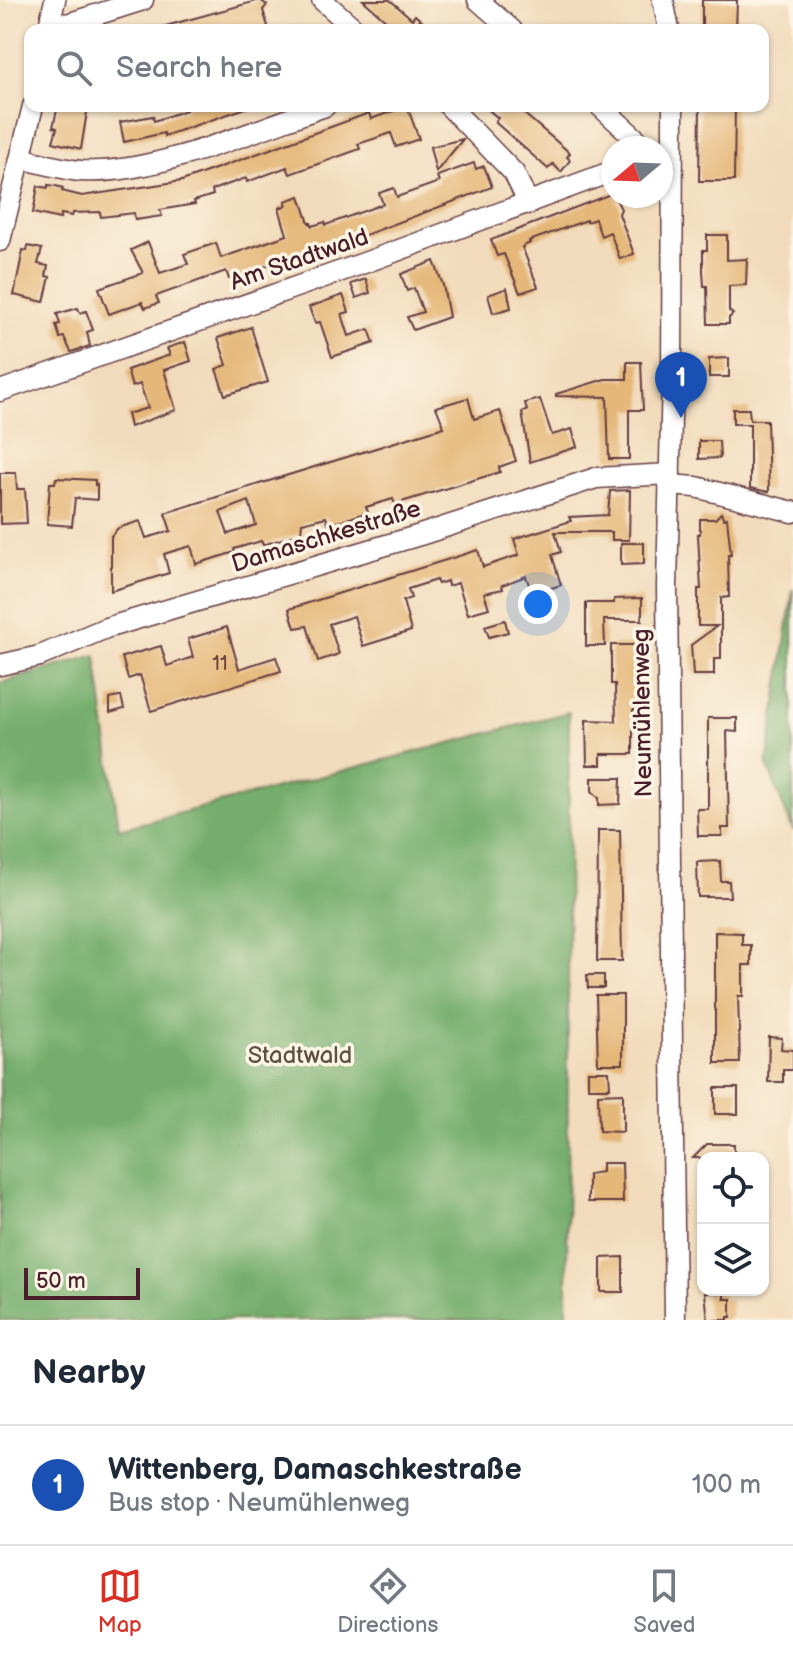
<!DOCTYPE html>
<html lang="en">
<head>
<meta charset="utf-8">
<style>
	:root { --surface:#fff; --page:#f2f2f3; --text:#1f2937; --muted:#747a83; --line:#e0e1e3; --accent:#d93025 }
	body { margin:0; font-family:"Balsamiq Sans",sans-serif; background:var(--page); color:var(--text) }
	.controls { position:absolute; right:24px; bottom:24px; display:grid; overflow:hidden; border-radius:16px; box-shadow:0 2px 6px #0004 }
	.controls button { width:72px; height:72px; display:grid; place-items:center; padding:0; border:0; border-bottom:2px solid var(--line); background:var(--surface); color:var(--text); font:40px sans-serif }
	.compass { position:absolute; left:601px; top:136px; width:72px; height:72px; border-radius:50%; background:var(--surface); box-shadow:0 2px 6px #0004; rotate:251deg }
	.scale { position:absolute; left:24px; bottom:20px; width:116px; box-sizing:border-box; padding-left:8px; border:4px solid #4a1f2b; border-top:0; font-size:22px; line-height:28px; white-space:nowrap; color:#4a1f2b; -webkit-text-stroke:6px #fcf5e5; paint-order:stroke }
	.you { position:absolute; left:538px; top:604px; width:28px; height:28px; margin:-20px; border:6px solid #fff; border-radius:50%; background:#1a73e8; box-shadow:0 0 0 12px #1a73e833 }
	.badge { display:grid; place-items:center; width:52px; height:52px; border-radius:50%; background:var(--accent); color:#fff; font-size:26px; font-weight:700 }
	.pin { position:absolute; translate:-50% -66px; filter:drop-shadow(0 2px 4px #0008) }
	.pin::after { content:''; position:absolute; top:42px; width:28px; height:24px; background:inherit; clip-path:polygon(0 0,100% 0,50% 100%) }
	.list { margin:0; padding:0; list-style:none }
	h2 { display:flex; justify-content:space-between; align-items:center; height:104px; margin:0; padding:0 32px; font-size:34px }
	h2 small { font-size:26px; font-weight:400; color:var(--muted) }
	.list li { display:grid; grid-template-columns:52px 1fr auto; gap:24px; align-items:center; box-sizing:border-box; height:120px; padding:0 32px; border-top:2px solid var(--line) }
	.list b { display:block; font-size:30px; white-space:nowrap }
	.list p { margin:0; font-size:26px; white-space:nowrap; color:var(--muted) }
	.list em { font-size:26px; font-style:normal; color:var(--muted) }
	.icon { flex:none; width:44px; height:44px; fill:none; stroke:currentColor; stroke-width:2; stroke-linecap:round; stroke-linejoin:round }
	.map { position:relative; flex:none; width:793px; height:1320px; overflow:hidden }
	.search { position:absolute; background:var(--surface); box-shadow:0 2px 6px #0004; left:24px; right:24px; top:24px; height:88px; display:flex; align-items:center; gap:20px; box-sizing:border-box; padding:0 28px; border-radius:16px; color:var(--muted); font-size:30px }
	.sheet { height:224px; background:var(--surface) }
	nav { display:flex; justify-content:space-around; align-items:center; box-sizing:border-box; height:112px; border-top:2px solid var(--line); background:var(--surface); font-size:22px; color:var(--muted) }
	nav a { display:grid; justify-items:center; gap:4px }
	nav .on { color:var(--accent) }
	.map>svg:first-child { display:block }
	.forest { fill:#74ad6c; stroke:#5f664c; stroke-width:2 }
	.building { fill:#e5b779; fill-rule:evenodd }
	.lines { fill:none; stroke-linecap:round; stroke-linejoin:round }
	.minor-casing { stroke:#633b41; stroke-width:23 }
	.minor { stroke:#fff; stroke-width:20 }
	.labels { text-anchor:middle; stroke-width:7; stroke-linejoin:round; paint-order:stroke }
	.number-label { font-size:20px; fill:#71453e }
	.street-label { font-size:24px; fill:#4a1f2b; stroke:#fcf5e5 }
	.park-label { font-size:24px; fill:#5f5244; stroke:#fcf5e5 }
</style>
</head>
<body>
<div class="map">
<svg width="793" height="1320" viewBox="0 0 793 1320">
	<rect width="100%" height="100%" fill="#fcf5e5"/>
	<filter id="ink" filterUnits="userSpaceOnUse"><feTurbulence type="fractalNoise" baseFrequency=".0125" numOctaves="2"/><feDisplacementMap in="SourceGraphic" scale="16" xChannelSelector="R" yChannelSelector="G"/><feConvolveMatrix kernelMatrix="1 2 1 2 8 2 1 2 1" color-interpolation-filters="sRGB"/></filter>
	<filter id="wash" filterUnits="userSpaceOnUse"><feTurbulence type="fractalNoise" baseFrequency=".006" numOctaves="4" result="noise"/><feDisplacementMap in="SourceGraphic" scale="32" xChannelSelector="R" yChannelSelector="G"/><feGaussianBlur stdDeviation="1.8" result="paint"/><feColorMatrix in="noise" values="0 0 0 0 0 0 0 0 0 0 0 0 0 0 0 0 0 1.4 0 .05"/><feComposite in="paint" operator="in"/></filter>
	<g filter="url(#wash)">
		<rect width="100%" height="100%" fill="#f2dbbc"/>
		<g class="forest">
			<path d="M793 589V831L767 765Z"/>
			<path d="M96 655 119 829 569 712 567 1320H0V683Z"/>
		</g>
		<g id="blocks">
			<g class="building">
				<path d="M260 0 267 5 263 10 269 30H163L162 27Z"/>
				<path d="M363 0H390L412 19 415 15 425 24 421 27 424 30H397Z"/>
				<path d="M702 0H737L736 30H702Z"/>
				<path d="M58 106H88L81 149 53 142 57 128 53 127Z"/>
				<path d="M185 106H246V108L164 136V133L124 142 120 122 153 116 154 121 186 110Z"/>
				<path d="M407 106 419 139 396 147 391 133 358 144 360 149 290 174 287 167 247 182 246 178 212 190 213 195 194 201 195 204 160 210 162 216 135 220 134 213 101 217 100 212 73 213 72 216 61 214 60 219 33 213 38 186 48 188V185L56 186 63 188 62 191 82 196 182 181 369 113 371 119Z"/>
				<path d="M484 106H515L570 153 567 157 570 160 561 172 553 164 548 169 495 122 498 118Z"/>
				<path d="M700 106H735L734 181H699Z"/>
				<path d="M463 139 436 172 430 147Z"/>
				<path d="M474 163 476 169 484 166 492 187 323 251 304 257 303 253 229 279 226 271 156 296 159 303 145 308 142 302 109 314 99 288 143 273 131 250 148 242 160 273 188 264 184 254 216 243 221 258 287 235 279 208 287 205 285 201 300 196 309 223H311L312 226 325 222 326 225 383 204 379 193 394 188 397 197 439 182 437 176Z"/>
				<path d="M613 193 621 209 619 214 634 254 620 259 610 232 601 236 595 219 587 222V220L529 241 530 243 522 247 538 287 520 293 504 254 497 256 491 240Z"/>
				<path d="M707 235H727V260L747 259 746 285 729 286V311L733 314 729 318V324H708L707 286H704L703 271V250H707Z"/>
				<path d="M28 246 42 249 38 264 48 266 46 276 50 277 44 302 14 295 23 250 27 251Z"/>
				<path d="M434 261 443 285 449 317 413 330 407 317 423 312 414 288 407 291 401 274Z"/>
				<path d="M366 279 370 293 356 298 351 284Z"/>
				<path d="M507 288 511 308 493 313 488 295Z"/>
				<path d="M343 295 349 312 342 314 349 336 369 329 374 343 332 357 320 322 315 323 309 307Z"/>
				<path d="M78 308 80 313 86 311 93 330 87 332 90 346 71 352 64 337 60 338 56 325 60 324 57 314Z"/>
				<path d="M251 327 268 382 225 395 216 369 227 365 218 338Z"/>
				<path d="M185 342 191 361 164 370 176 410 130 427 127 414 148 408 140 384 132 387 127 370 170 355 167 348Z"/>
				<path d="M729 358V377H709V359Z"/>
				<path d="M627 362H641L643 410H629V459H609L607 397 556 396V394L605 379H627Z"/>
				<path d="M468 398 474 419 500 411 516 461 499 467 500 472 395 504 393 499 366 507 368 512 329 525 326 517 302 523 301 533 263 545 261 541 234 549 235 552 196 564 191 546 177 550 164 554 169 573 111 591V536L118 528 140 521 146 538 171 531 165 513 444 427 436 407ZM249 501 256 525 228 534 220 512Z"/>
				<path d="M540 399 552 435 572 429 577 447 530 462 522 412 527 411 525 403Z"/>
				<path d="M733 409H749L750 420H767L769 492 750 488V424H733Z"/>
				<path d="M699 441H719L720 458 699 459Z"/>
				<path d="M0 473H16L17 489H25L27 523 0 524Z"/>
				<path d="M56 478 95 480V485L97 484V500L75 498 72 526 47 524 50 483H55Z"/>
				<path d="M630 490 629 540H612V532H555L561 552 552 555 561 585 532 594 526 576 502 585 503 589 484 593 489 608 468 614 458 583 448 586 447 581 438 584 436 580 408 589 411 598 403 601 411 631 363 646 354 616 329 624 339 654 318 661 307 626 295 628 289 609 478 550 483 567 519 555 514 539 571 521 569 517 608 515 610 491Z"/>
				<path d="M721 513 724 519 727 518 731 555H728L729 597 721 598V659H714V675H693L691 645 717 626H698V589H701L698 534H700V519H715Z"/>
				<path d="M621 543H644V564L621 565Z"/>
				<path d="M642 598V620H604L605 646H586V603H614V599Z"/>
				<path d="M505 620 508 632 489 637 485 626Z"/>
				<path d="M227 627 239 669 276 657 281 671 151 711 140 675 128 679 122 657 161 646 167 666 193 657 188 639Z"/>
				<path d="M611 645H637L638 687 642 688V710H633V754H601V765H587L586 720 616 721 615 684H611Z"/>
				<path d="M121 696 124 709 110 713V699Z"/>
				<path d="M708 718H737V732L727 731 729 828H722V836H698L697 809H708Z"/>
				<path d="M592 778H621L620 804 599 805V798L592 791Z"/>
				<path d="M598 830H620L622 961H597Z"/>
				<path d="M720 861 721 881H729L730 897H698L697 862Z"/>
				<path d="M715 932 742 933V945H751V965H743V996H738L740 1063H715Z"/>
				<path d="M587 975H604V988H588Z"/>
				<path d="M596 995H623V1064H598Z"/>
				<path d="M769 1037 782 1038 781 1049 793 1050V1070H783V1082H768Z"/>
				<path d="M588 1071H609L610 1088H588Z"/>
				<rect x="715" y="1088" width="23" height="26"/>
				<path d="M623 1093V1132L599 1131 598 1094Z"/>
				<path d="M707 1144H734V1158H693Z"/>
				<path d="M602 1163H622L623 1202H588V1174L602 1172Z"/>
				<path d="M623 1257V1292H601V1258Z"/>
				<path d="M705 1293H724V1299H731V1317H728V1320H708Z"/>
			</g>
		</g>
	</g>
	<g filter="url(#ink)">
		<use href="#blocks" fill-opacity="0" stroke="#633b41" stroke-width="2"/>
		<g class="lines">
			<defs>
				<g id="minor">
					<path d="M322 0 356 30"/>
					<path d="M478 0 512 30"/>
					<path d="M663 0 669 30"/>
					<path d="M50 22 67 24 143 0"/>
					<path d="M48 30 55 0"/>
					<path d="M449 106 514 173 529 204"/>
					<path d="M600 106 646 148"/>
					<path d="M673 106 672 377 667 586 675 1320"/>
					<path d="M21 158C41 163 61 169 81 171 151 176 258 129 325 106"/>
					<path d="M0 241 33 106"/>
					<path d="M0 391 364 263 613 171"/>
					<path d="M669 485 696 487 793 512"/>
					<path d="M0 665 40 656 106 628 420 535 596 478 670 474"/>
				</g>
			</defs>
			<use href="#minor" class="minor-casing"/>
			<use href="#minor" class="minor"/>
		</g>
	</g>
	<g class="labels">
		<g class="number-label">
			<text x="220" y="670">11</text>
		</g>
		<g class="street-label">
			<text transform="translate(299 259) rotate(-19)" y="8">Am Stadtwald</text>
			<text transform="translate(326 536) rotate(-17)" y="8">Damaschkestraße</text>
			<text transform="translate(642 713) rotate(-91)" y="8">Neumühlenweg</text>
		</g>
		<g class="park-label">
			<text x="300" y="1063">Stadtwald</text>
		</g>
	</g>
</svg>
<div class="controls">
<button><svg class="icon" aria-label="locate" viewBox="0 0 24 24"><circle cx="12" cy="12" r="6"/><path d="M12 2v4M12 18v4M2 12h4M18 12h4"/></svg></button>
<button><svg class="icon" aria-label="layers" viewBox="0 0 24 24"><path d="M12 4l9 5-9 5-9-5zM3 14l9 5 9-5"/></svg></button>
</div>
<svg class="compass" viewBox="-18 -18 36 36"><path d="M0-13l5 13h-10z" fill="#e53935"/><path d="M0 13l5-13h-10z" fill="#747a83"/></svg>
<div class="scale">50 m</div>
<div class="you"></div>
<div class="pin badge" style="left:681px;top:418px;background:#1a4fb4">1</div>
<div class="search"><svg class="icon" aria-label="search" viewBox="0 0 24 24"><circle cx="10" cy="10" r="6"/><path d="M15 15l6 6"/></svg>Search here</div>
</div>
<section class="sheet">
<h2>Nearby<small></small></h2>
<ul class="list">
<li><span class="badge" style="background:#1a4fb4">1</span><div><b>Wittenberg, Damaschkestraße</b><p>Bus stop · Neumühlenweg</p></div><em>100 m</em></li>
</ul>
</section>
<nav>
<a class="on"><svg class="icon" aria-label="map" viewBox="0 0 24 24"><path d="M3 6l6-2 6 2 6-2v14l-6 2-6-2-6 2zM9 4v14M15 6v14"/></svg>Map</a>
<a><svg class="icon" aria-label="directions" viewBox="0 0 24 24"><path d="M12 3l9 9-9 9-9-9zM9 14v-3h6M13 9l2 2-2 2"/></svg>Directions</a>
<a><svg class="icon" aria-label="saved" viewBox="0 0 24 24"><path d="M7 4h10v16l-5-4-5 4z"/></svg>Saved</a>
</nav>
</body>
</html>
